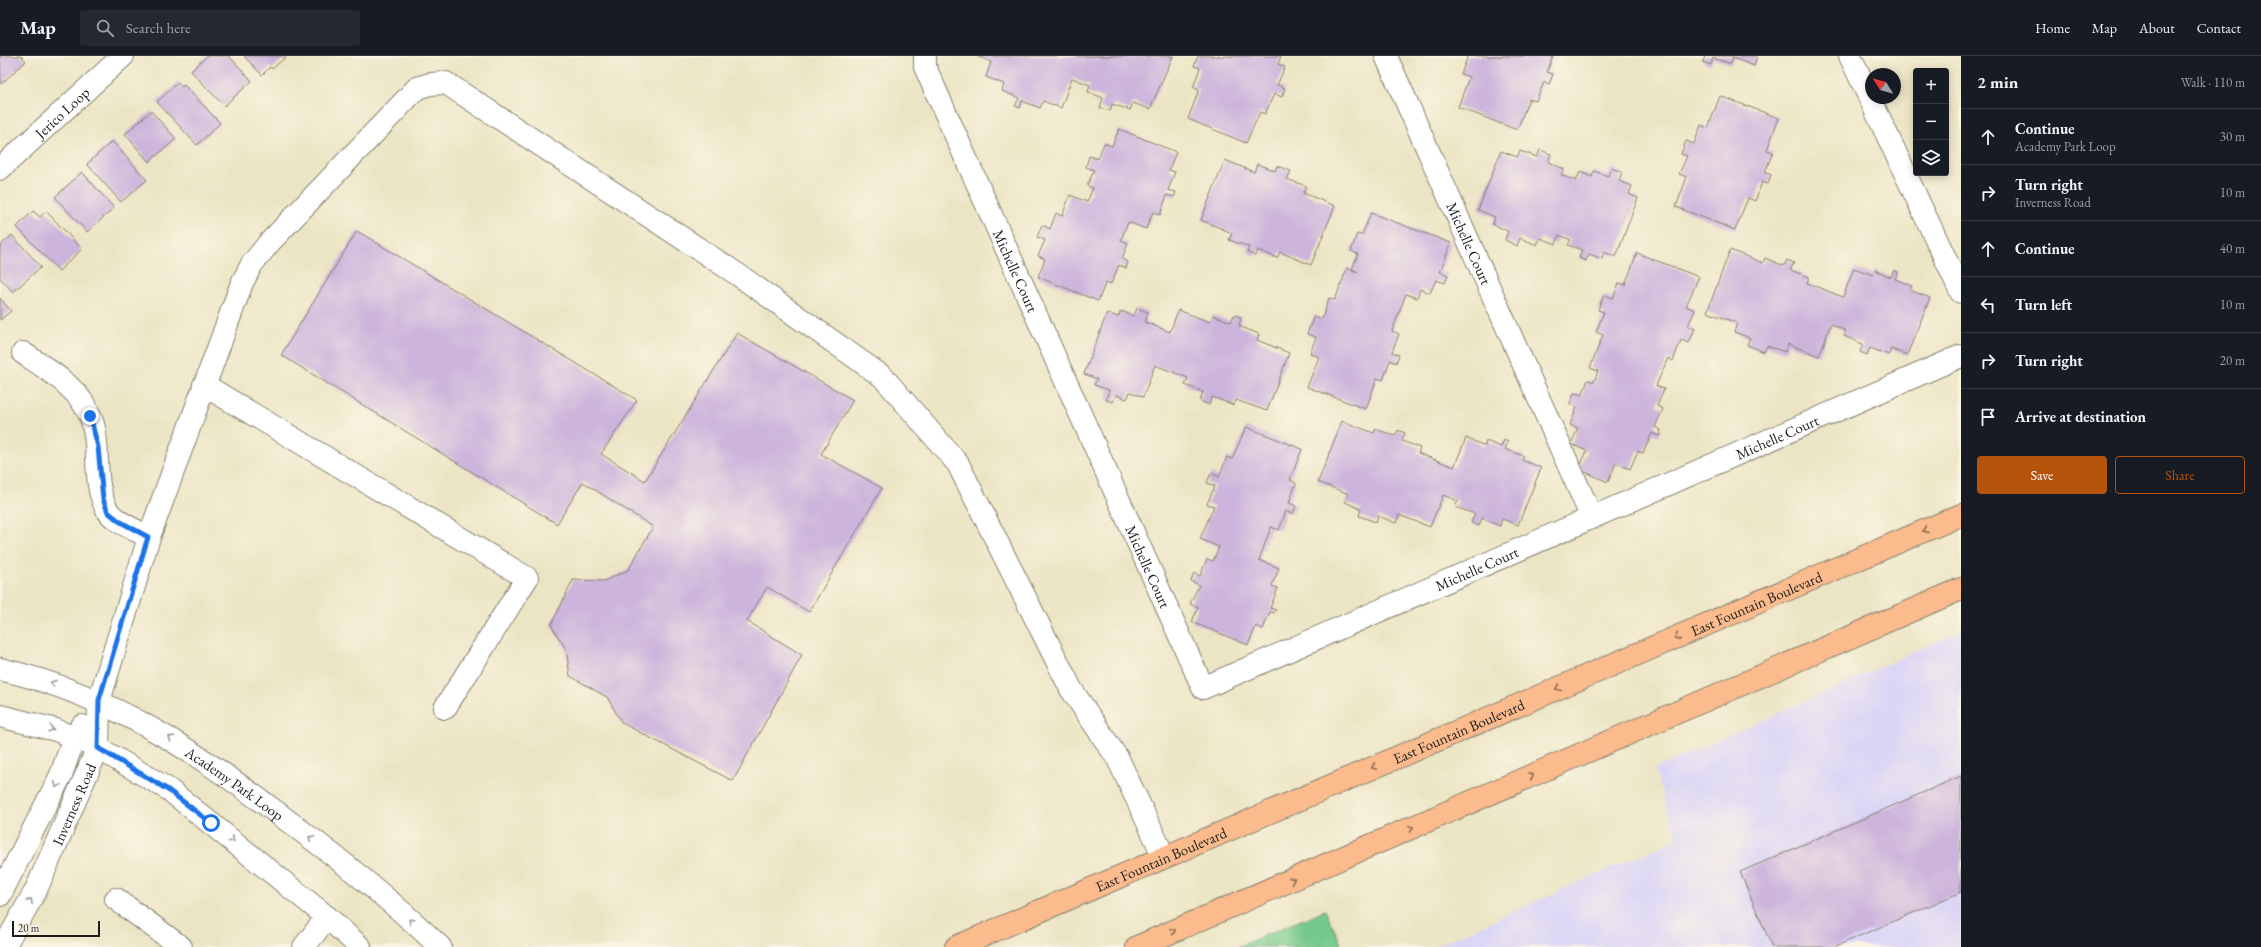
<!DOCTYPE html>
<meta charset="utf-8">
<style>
:root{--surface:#171b24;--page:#242831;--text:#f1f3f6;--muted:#9ea1a6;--line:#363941;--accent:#b45309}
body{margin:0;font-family:"EB Garamond",serif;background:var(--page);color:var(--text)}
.controls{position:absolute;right:12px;top:12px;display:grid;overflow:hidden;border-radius:4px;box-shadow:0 2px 10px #0003}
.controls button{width:36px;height:36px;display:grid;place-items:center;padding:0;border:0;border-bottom:1px solid var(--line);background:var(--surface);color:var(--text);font:20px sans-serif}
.compass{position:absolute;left:1865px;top:12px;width:36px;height:36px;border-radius:50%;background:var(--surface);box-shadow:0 2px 10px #0003;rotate:307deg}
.scale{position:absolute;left:12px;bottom:10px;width:88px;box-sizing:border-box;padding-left:4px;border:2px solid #1c1c1c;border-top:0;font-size:11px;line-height:14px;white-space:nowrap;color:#1c1c1c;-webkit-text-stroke:3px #fcf5e5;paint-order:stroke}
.stop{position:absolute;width:12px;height:12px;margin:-9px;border:3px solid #1a73e8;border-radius:50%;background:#fff}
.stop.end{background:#1a73e8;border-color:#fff;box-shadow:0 1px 4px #0008}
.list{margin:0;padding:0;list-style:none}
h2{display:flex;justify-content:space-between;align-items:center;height:52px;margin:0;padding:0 16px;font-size:17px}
h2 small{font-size:13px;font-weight:400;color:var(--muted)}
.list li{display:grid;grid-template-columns:26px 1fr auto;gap:12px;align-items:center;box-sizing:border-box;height:56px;padding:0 16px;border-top:1px solid var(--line)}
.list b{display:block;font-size:15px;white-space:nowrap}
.list p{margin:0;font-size:13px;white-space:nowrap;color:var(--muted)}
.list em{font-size:13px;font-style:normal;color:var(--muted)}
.actions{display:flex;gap:8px;padding:12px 16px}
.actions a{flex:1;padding:9px 0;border:1px solid var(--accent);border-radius:4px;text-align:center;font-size:14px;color:var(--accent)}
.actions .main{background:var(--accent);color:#fff}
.icon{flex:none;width:22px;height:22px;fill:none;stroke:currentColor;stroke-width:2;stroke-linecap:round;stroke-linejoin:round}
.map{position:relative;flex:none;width:1961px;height:891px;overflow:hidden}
header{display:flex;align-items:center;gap:24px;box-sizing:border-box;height:56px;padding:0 20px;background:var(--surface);border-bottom:1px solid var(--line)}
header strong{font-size:19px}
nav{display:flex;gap:22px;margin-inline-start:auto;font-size:14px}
.search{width:280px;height:36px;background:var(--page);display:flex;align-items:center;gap:10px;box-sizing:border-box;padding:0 14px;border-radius:4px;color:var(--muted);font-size:15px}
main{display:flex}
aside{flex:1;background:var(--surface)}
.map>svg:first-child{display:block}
.built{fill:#dcd6f6}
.green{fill:#76c98c;stroke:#497254}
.building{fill:#ccb4dc}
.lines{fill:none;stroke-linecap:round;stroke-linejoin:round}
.minor-casing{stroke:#848070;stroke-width:24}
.highway-casing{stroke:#848070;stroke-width:24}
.minor{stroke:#fff;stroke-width:22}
.highway{stroke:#fbbb8d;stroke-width:22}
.oneway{stroke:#8c6c54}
.oneway2{stroke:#999}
.route{stroke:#1a73e8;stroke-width:5}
.labels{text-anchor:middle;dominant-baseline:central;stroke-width:3;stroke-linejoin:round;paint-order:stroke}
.street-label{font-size:15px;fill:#1c1c1c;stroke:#fcf5e5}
</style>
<header>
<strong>Map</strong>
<div class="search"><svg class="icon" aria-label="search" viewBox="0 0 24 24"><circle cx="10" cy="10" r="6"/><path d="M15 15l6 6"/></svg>Search here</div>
<nav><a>Home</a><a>Map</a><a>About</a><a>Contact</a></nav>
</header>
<main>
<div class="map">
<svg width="1961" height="891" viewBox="0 0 1961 891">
<rect width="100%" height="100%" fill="#fcf5e5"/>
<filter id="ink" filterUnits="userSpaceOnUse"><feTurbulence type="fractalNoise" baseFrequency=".025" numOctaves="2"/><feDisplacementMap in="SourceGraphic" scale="8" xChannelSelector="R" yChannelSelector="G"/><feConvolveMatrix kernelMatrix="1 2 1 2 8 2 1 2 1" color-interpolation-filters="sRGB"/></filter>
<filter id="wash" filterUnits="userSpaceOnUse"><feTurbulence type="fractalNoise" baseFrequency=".012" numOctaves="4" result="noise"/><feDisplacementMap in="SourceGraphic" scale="16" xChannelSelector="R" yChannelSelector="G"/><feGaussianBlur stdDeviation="0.9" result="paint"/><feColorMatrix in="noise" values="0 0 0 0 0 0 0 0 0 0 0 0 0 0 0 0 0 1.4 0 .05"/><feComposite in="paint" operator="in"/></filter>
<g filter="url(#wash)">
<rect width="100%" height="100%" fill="#ece5c5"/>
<path class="built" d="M 1961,575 L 1961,891 L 1433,891 L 1677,783 L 1654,713 Z"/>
<path class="green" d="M 1325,854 L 1343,891 L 1237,891 Z"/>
<g id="blocks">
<path class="building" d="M 0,0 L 21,0 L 26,5 L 1,28 Z
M 207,0 L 229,0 L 252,25 L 224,50 L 191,15 Z
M 244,0 L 287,0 L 272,13 L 270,11 L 262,19 Z
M 977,0 L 1173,0 L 1150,53 L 1133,47 L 1130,54 L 1112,48 L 1110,55 L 1100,52 L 1103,42 L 1088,36 L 1090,29 L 1072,22 L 1061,52 L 1043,45 L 1040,52 L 1022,45 L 1020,52 L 1015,50 L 1019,42 L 1002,35 L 1004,28 L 986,21 L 991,6 Z
M 1198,0 L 1281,0 L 1278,8 L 1285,11 L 1277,29 L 1285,32 L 1282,41 L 1274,38 L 1265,58 L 1260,56 L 1246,87 L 1188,63 L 1199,34 L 1193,31 L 1200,12 L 1194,10 Z
M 1468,0 L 1553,0 L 1547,16 L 1553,18 L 1549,28 L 1544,26 L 1536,45 L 1529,43 L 1517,74 L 1458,51 L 1469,21 L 1461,18 Z
M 1705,0 L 1757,0 L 1754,10 L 1733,2 L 1731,8 L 1713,2 L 1711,9 L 1703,6 Z
M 178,26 L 182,31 L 184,29 L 220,67 L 197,89 L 157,46 Z
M 1720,40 L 1779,62 L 1767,94 L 1773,96 L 1765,116 L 1771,119 L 1768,128 L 1762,126 L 1755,145 L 1748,142 L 1735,174 L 1676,151 L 1687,121 L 1679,118 L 1687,100 L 1681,98 L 1686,85 L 1694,88 L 1701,69 L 1708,72 Z
M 151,55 L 176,83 L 149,106 L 125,78 Z
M 1119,73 L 1176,96 L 1169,114 L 1175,116 L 1168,134 L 1176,136 L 1174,141 L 1167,139 L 1160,159 L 1153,156 L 1146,173 L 1128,166 L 1121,184 L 1128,187 L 1122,203 L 1128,206 L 1126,212 L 1119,209 L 1111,228 L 1106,226 L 1098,245 L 1038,221 L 1045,203 L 1038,200 L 1045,184 L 1037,181 L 1042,169 L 1050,173 L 1056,157 L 1062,160 L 1070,139 L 1087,146 L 1093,132 L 1087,130 L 1094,114 L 1086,111 L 1089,100 L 1098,103 L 1104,87 L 1112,90 Z
M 112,85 L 147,124 L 121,146 L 87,108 Z
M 1540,94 L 1551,98 L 1548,106 L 1564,113 L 1561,119 L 1576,125 L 1580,116 L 1592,121 L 1594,115 L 1608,120 L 1611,112 L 1622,116 L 1619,125 L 1632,130 L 1629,138 L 1638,142 L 1616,201 L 1604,196 L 1602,203 L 1589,198 L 1586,205 L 1579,202 L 1582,194 L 1568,189 L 1571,184 L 1559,179 L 1556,188 L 1540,182 L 1537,189 L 1520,182 L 1517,190 L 1505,184 L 1508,175 L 1492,168 L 1495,161 L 1478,154 L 1501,95 L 1517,101 L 1520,95 L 1537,101 Z
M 1225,104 L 1254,116 L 1257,108 L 1275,115 L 1277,110 L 1291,115 L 1287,123 L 1306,130 L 1303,137 L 1335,150 L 1311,209 L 1280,196 L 1277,202 L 1258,194 L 1255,200 L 1247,196 L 1249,191 L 1229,184 L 1232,177 L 1201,164 Z
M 82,116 L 114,152 L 87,176 L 55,141 Z
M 33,155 L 40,161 L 46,155 L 82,193 L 59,215 L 17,171 Z
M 1371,157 L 1451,187 L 1440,216 L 1448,219 L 1445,227 L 1436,224 L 1430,237 L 1420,233 L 1417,242 L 1406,238 L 1392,275 L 1399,278 L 1392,296 L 1399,299 L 1396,307 L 1390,304 L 1383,324 L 1377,322 L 1366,353 L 1307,331 L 1319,301 L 1310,297 L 1316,281 L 1307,278 L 1314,260 L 1322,263 L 1329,242 L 1335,244 L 1347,212 L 1358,216 L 1352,213 L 1358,198 L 1351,195 L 1357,178 L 1362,179 Z
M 357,175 L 637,344 L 601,398 L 645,425 L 737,277 L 853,344 L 821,398 L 882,432 L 809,556 L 767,531 L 747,565 L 802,599 L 733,725 L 622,667 L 607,641 L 570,620 L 566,593 L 551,569 L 573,524 L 604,525 L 628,514 L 653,471 L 583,426 L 557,468 L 281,299 Z
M 12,179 L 41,211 L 13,236 L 0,222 L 0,190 Z
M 1730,194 L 1763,207 L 1765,202 L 1784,210 L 1787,204 L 1794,207 L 1790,214 L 1809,221 L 1807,227 L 1843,241 L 1854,212 L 1873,219 L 1875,214 L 1891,221 L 1894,214 L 1898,216 L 1895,223 L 1912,230 L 1910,234 L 1930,242 L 1907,299 L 1891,293 L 1889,299 L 1870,292 L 1867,299 L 1860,296 L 1863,288 L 1844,280 L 1846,275 L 1831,268 L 1819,300 L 1788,288 L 1785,296 L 1767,290 L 1764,296 L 1747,289 L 1750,282 L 1734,276 L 1737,267 L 1707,256 Z
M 1637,197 L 1699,221 L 1686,250 L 1695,254 L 1688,270 L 1695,273 L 1689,287 L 1681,284 L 1673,305 L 1668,302 L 1656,330 L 1664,333 L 1657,350 L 1663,353 L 1655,371 L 1661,374 L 1659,380 L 1652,377 L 1643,397 L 1638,395 L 1630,413 L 1616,407 L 1608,426 L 1579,413 L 1587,395 L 1571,388 L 1578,372 L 1570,369 L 1577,351 L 1570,348 L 1574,337 L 1582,339 L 1588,324 L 1594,326 L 1598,315 L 1590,312 L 1603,279 L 1596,276 L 1604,256 L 1598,254 L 1604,239 L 1613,242 L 1619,227 L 1625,229 Z
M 0,242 L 11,255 L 0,264 Z
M 1137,252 L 1148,256 L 1145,266 L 1170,276 L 1178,254 L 1210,266 L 1213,259 L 1231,266 L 1234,259 L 1241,261 L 1239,270 L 1259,278 L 1257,284 L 1289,297 L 1267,355 L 1236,344 L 1234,349 L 1212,341 L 1209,349 L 1200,345 L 1203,336 L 1185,329 L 1188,322 L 1155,309 L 1143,341 L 1130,336 L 1127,343 L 1116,339 L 1113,346 L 1106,344 L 1109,334 L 1094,329 L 1097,323 L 1084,318 L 1107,257 L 1118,261 L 1121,255 L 1134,260 Z
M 1342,365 L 1374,377 L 1376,373 L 1395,380 L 1398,374 L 1405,377 L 1402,385 L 1420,392 L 1418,397 L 1454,411 L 1466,382 L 1485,390 L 1486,385 L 1501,391 L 1504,384 L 1508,386 L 1505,393 L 1524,400 L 1522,404 L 1541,412 L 1518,469 L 1502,463 L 1500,470 L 1482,462 L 1479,470 L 1471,467 L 1475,458 L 1455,451 L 1458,445 L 1443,439 L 1430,471 L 1399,459 L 1396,467 L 1378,460 L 1376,466 L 1359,460 L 1361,453 L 1345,446 L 1349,438 L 1318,426 Z
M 1246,371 L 1302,393 L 1290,424 L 1296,427 L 1289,447 L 1296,450 L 1293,458 L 1286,455 L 1279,474 L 1271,471 L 1259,504 L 1279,512 L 1272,530 L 1278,532 L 1270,552 L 1276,554 L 1274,557 L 1270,556 L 1263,573 L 1256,570 L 1248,589 L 1192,566 L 1198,551 L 1190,548 L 1199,529 L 1191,525 L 1194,517 L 1200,520 L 1207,503 L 1213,505 L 1219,491 L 1200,483 L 1214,450 L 1207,448 L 1215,430 L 1207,427 L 1211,417 L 1219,421 L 1227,401 L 1232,403 Z
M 1961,720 L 1961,836 L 1834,891 L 1772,891 L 1740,816 Z"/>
</g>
</g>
<g filter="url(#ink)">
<use href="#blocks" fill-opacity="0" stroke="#848070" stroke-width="1"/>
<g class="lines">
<defs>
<g id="minor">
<path id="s1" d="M 925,0 L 925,11 L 1203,632 L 1961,300"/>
<path id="s2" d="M 1386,0 L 1592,462"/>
<path d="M 1850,0 L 1961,236"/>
<path id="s3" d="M 0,113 L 123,0"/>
<path d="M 23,297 C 48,314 80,332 91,362 C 102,391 91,428 108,455 C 116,467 136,474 149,481"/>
<path d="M 204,329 L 527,522 L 445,652"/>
<path id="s4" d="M 0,613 C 117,640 202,700 296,771 C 346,808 395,848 440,891"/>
<path d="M 0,660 L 56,674 L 98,692 L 168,733 L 327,861 L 360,891"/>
<path d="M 0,839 L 61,719 L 74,682 L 82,670"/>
<path d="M 116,843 L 181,891"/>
<path id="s5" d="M 4,891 L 36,834 L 98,692 L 99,645 L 149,481 L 242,227 L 252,208 L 269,187 L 417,32 L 430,28 L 446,27 L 737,218 L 883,321 L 958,408 L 1071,633 L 1118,703 L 1164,801"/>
<path d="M 304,891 L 327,861"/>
</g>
<g id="highway">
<path id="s6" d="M 956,891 L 1961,459"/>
<path d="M 1137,891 L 1961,533"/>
</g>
</defs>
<use href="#minor" class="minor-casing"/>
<use href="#highway" class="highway-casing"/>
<use href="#minor" class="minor"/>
<use href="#highway" class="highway"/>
</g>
<defs><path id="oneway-chevron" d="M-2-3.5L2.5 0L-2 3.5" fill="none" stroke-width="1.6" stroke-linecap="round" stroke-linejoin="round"/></defs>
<g class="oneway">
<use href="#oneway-chevron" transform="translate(1925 474) rotate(157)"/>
<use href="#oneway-chevron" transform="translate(1677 581) rotate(157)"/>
<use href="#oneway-chevron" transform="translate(1558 632) rotate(157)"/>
<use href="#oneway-chevron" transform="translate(1374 711) rotate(157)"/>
<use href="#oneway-chevron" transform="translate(1531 720) rotate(-23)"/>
<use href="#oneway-chevron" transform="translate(1411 772) rotate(-23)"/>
<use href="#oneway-chevron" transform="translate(1292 824) rotate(-23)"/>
<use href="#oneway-chevron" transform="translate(1173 875) rotate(-23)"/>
</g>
<g class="oneway2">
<use href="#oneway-chevron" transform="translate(53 627) rotate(-160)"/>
<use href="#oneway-chevron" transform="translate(51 673) rotate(17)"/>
<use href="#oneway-chevron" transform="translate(171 682) rotate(-146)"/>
<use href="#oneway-chevron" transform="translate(57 729) rotate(117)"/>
<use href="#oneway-chevron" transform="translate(311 782) rotate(-143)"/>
<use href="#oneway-chevron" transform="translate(232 784) rotate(39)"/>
<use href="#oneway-chevron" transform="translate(30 845) rotate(-60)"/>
<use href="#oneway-chevron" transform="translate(411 865) rotate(-138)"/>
</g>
</g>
<g class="lines" filter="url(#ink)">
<path class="route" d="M 90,360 L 98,391 L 103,443 L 108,456 L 119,465 L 148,481 L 99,644 L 98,692 L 168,734 L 211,767"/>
</g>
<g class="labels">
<g class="street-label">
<text stroke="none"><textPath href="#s3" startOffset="84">Jerico Loop</textPath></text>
<text stroke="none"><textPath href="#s2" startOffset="205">Michelle Court</textPath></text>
<text stroke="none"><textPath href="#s1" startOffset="234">Michelle Court</textPath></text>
<text stroke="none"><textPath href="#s1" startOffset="1318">Michelle Court</textPath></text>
<text stroke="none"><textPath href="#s1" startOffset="558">Michelle Court</textPath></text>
<text stroke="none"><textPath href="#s1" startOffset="990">Michelle Court</textPath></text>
<text stroke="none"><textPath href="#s6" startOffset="871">East Fountain Boulevard</textPath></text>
<text stroke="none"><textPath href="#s6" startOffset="547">East Fountain Boulevard</textPath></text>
<text stroke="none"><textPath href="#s4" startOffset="263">Academy Park Loop</textPath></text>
<text stroke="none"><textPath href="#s5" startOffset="159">Inverness Road</textPath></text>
<text stroke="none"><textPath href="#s6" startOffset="223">East Fountain Boulevard</textPath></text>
</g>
</g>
</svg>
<div class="controls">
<button>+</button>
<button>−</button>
<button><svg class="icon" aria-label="layers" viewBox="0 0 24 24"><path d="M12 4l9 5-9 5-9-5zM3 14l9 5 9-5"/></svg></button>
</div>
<svg class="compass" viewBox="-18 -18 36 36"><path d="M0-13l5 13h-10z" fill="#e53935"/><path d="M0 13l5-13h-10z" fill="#9ea1a6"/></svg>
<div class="scale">20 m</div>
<div class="stop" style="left:211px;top:767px"></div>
<div class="stop end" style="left:90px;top:360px"></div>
</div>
<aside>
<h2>2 min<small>Walk · 110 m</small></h2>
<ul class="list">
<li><svg class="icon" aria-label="ahead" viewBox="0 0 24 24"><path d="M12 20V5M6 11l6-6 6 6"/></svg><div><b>Continue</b><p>Academy Park Loop</p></div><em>30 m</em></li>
<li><svg class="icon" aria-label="right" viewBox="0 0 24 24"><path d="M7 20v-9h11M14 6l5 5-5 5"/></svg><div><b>Turn right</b><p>Inverness Road</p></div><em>10 m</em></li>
<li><svg class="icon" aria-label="ahead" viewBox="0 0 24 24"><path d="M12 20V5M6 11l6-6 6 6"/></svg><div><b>Continue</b></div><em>40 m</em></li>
<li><svg class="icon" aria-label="left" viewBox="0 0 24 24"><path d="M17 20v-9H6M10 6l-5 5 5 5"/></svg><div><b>Turn left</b></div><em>10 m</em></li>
<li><svg class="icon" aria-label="right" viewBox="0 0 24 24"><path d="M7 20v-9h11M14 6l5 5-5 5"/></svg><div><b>Turn right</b></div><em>20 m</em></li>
<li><svg class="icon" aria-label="arrive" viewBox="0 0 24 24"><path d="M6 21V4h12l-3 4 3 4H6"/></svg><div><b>Arrive at destination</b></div></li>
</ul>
<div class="actions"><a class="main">Save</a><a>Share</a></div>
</aside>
</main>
